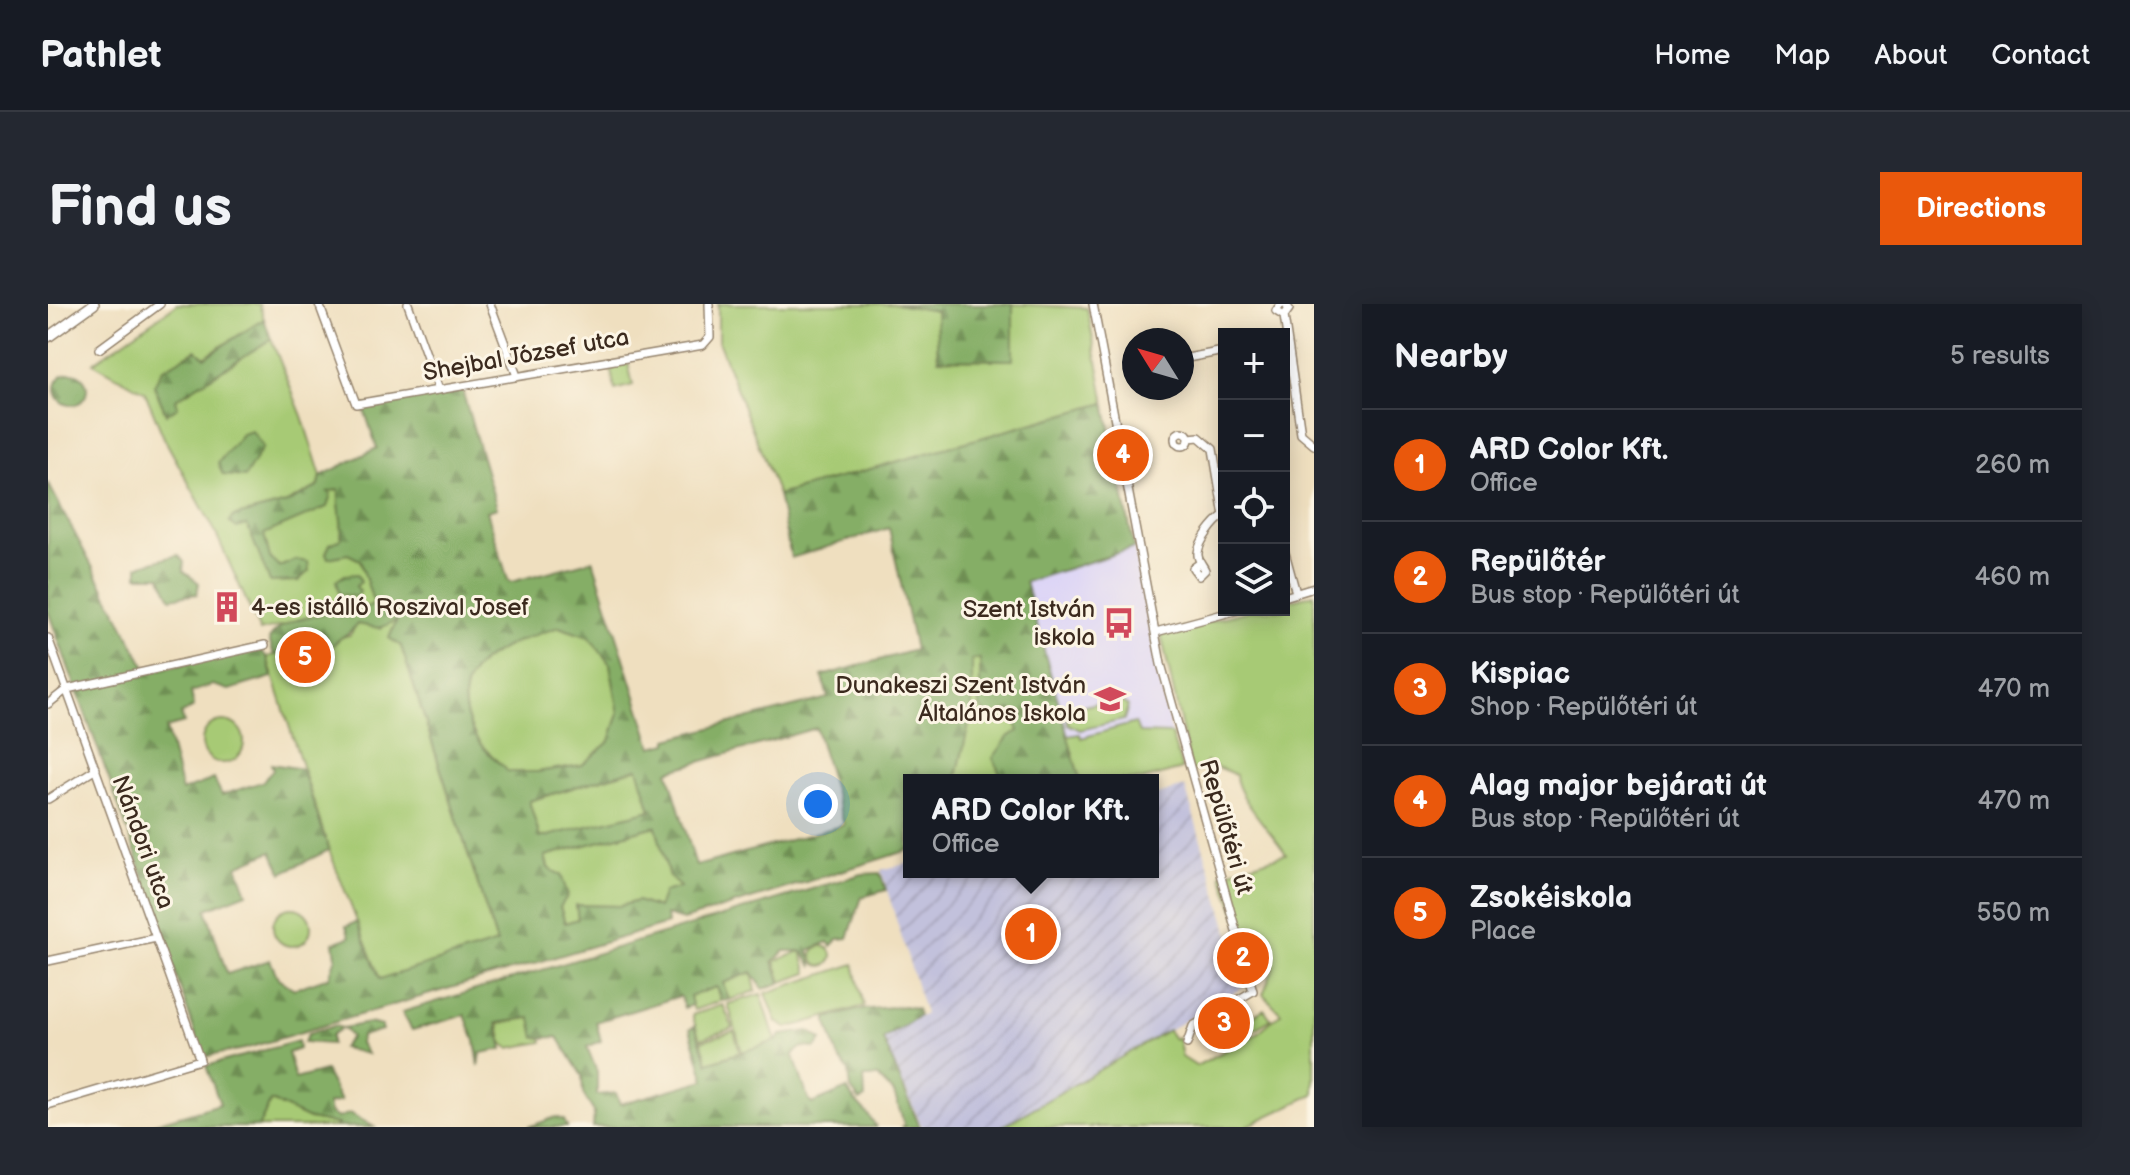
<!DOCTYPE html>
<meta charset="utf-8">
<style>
:root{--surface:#171b24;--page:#242831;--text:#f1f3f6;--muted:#9ea1a6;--line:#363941;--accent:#ea580c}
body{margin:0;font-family:"Balsamiq Sans",sans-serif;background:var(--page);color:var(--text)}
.controls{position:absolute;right:24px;top:24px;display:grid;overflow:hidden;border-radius:0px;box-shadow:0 4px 20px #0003}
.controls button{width:72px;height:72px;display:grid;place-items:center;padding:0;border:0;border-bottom:2px solid var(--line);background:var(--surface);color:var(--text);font:40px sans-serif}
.compass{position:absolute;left:1074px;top:24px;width:72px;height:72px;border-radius:50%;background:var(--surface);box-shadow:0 4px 20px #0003;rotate:307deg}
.you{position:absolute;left:770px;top:500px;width:28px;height:28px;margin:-20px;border:6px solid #fff;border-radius:50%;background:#1a73e8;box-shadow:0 0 0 12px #1a73e833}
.badge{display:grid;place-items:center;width:52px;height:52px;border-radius:50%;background:var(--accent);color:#fff;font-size:26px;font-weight:700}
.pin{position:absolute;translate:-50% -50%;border:4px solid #fff;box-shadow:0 2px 8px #0006}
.popup{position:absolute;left:855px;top:470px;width:256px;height:104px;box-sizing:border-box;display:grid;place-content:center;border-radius:0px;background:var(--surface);filter:drop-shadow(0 2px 6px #0005);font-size:26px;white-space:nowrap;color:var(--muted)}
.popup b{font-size:30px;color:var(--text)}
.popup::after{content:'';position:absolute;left:50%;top:100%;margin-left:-16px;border:16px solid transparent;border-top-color:var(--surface)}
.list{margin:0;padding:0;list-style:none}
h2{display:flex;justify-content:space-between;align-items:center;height:104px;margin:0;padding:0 32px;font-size:34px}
h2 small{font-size:26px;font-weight:400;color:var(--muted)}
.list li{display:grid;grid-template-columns:52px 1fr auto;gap:24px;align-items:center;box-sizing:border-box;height:112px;padding:0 32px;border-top:2px solid var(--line)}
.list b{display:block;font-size:30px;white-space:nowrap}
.list p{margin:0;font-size:26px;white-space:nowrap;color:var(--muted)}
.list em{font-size:26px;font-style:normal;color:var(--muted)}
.icon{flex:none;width:44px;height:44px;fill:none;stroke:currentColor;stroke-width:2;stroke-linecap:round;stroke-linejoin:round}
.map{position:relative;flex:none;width:1266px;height:823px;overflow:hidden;border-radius:0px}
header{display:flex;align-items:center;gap:48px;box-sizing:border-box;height:112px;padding:0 40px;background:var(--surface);border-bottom:2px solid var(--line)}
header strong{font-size:38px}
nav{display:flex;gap:44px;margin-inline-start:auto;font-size:28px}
.intro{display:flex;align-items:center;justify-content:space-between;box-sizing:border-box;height:192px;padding:0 48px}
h1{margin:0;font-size:56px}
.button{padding:20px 36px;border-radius:0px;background:var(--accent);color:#fff;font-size:28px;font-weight:700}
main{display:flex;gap:48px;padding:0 48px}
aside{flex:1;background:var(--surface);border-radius:0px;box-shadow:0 4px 20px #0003}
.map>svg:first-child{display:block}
.built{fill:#ddd5f6}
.industrial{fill:url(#industrial-furrows)}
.green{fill:#a7ca74;stroke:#717a49;stroke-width:2}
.forest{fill:url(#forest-firs);stroke:#606c42;stroke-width:2;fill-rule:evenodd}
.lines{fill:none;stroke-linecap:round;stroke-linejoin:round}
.minor-casing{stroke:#95846e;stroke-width:10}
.major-casing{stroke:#95846e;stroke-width:12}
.minor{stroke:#fff;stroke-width:7}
.major{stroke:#fff;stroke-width:9}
.labels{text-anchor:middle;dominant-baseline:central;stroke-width:6;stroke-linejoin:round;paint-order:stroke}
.street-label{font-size:24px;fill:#3b2a1e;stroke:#fcf5e5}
.poi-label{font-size:24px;fill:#3b2a1e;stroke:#fcf5e5;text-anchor:end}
</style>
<header>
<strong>Pathlet</strong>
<nav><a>Home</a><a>Map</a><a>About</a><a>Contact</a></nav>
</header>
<div class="intro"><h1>Find us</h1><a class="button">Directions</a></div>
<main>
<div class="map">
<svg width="1266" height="823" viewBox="0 0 1266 823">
<defs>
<pattern id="industrial-furrows" width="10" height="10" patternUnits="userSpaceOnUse" patternTransform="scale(2)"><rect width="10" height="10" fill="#c2c1dc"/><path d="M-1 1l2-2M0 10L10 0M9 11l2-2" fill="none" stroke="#a8a6bc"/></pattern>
<pattern id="forest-firs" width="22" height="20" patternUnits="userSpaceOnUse" patternTransform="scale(2)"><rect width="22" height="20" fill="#85ae66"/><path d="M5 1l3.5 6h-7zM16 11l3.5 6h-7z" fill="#6e8e53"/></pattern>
</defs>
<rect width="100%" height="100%" fill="#fcf5e5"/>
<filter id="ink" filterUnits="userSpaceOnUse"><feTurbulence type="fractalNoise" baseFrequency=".0125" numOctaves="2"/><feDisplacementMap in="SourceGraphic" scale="16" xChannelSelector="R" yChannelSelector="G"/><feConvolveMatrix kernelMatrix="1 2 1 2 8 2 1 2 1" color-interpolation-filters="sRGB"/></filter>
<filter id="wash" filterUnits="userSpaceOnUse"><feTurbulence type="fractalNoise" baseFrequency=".006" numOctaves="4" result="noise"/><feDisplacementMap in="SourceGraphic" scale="32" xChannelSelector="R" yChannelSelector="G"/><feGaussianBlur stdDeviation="1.8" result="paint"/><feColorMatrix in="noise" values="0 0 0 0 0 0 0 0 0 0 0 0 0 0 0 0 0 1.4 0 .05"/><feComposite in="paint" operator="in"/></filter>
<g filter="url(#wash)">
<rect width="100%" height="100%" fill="#efdfbf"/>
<path class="built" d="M 1086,244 L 1123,429 L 1134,465 L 1094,476 L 1032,476 L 976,277 Z"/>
<path class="industrial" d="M 1137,483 L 1197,682 L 953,823 L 874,823 L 835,734 L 877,710 L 833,566 L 861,559 L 861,568 L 1105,568 L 1105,492 Z"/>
<path class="green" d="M 129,0 L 211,0 L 216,15 L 156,53 L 148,46 L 115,66 L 106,82 L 118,109 L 128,95 L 223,35 L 254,112 L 273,172 L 271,182 L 239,199 L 185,213 L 199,221 L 221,268 L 250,277 L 248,256 L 232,263 L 222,254 L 215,236 L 216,230 L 283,185 L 292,185 C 289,203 296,218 293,235 L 282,240 L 278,249 L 300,250 L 312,256 L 327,301 L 312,305 L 303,299 C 283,313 234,321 212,327 L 166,225 L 116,134 L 97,88 L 45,59 Z
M 670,0 L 848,0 L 888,7 L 890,55 L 964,56 L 965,0 L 1039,4 L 1057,99 L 730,191 L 670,37 Z
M 580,59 L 585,81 L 567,86 L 562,62 Z
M 1266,290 L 1266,790 L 1197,823 L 953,823 L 1120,726 L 1126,735 L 1130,733 L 1134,753 L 1148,762 L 1207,731 L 1233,709 L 1215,690 L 1226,662 L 1217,655 L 1206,658 L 1173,570 L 1238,550 C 1225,529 1188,493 1188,471 L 1158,458 L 1151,467 L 1143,466 L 1113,330 L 1204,306 L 1236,306 L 1236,298 Z
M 350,315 L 341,334 L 353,342 L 449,640 L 332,676 L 281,546 L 219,353 L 302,331 L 309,320 L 332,324 Z
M 511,323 L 541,333 L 562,360 L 571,409 L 562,437 L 534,461 L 489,468 L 460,468 C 450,457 434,445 427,432 C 389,361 459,340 511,323 Z
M 932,354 L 963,405 L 972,428 L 945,454 L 955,476 L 908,476 L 924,407 L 923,356 Z
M 1069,395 L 1080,402 L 1076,416 L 1032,426 L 1020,420 L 1019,411 L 1027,404 Z
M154 438a21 21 0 1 1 42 0a21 21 0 1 1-42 0Z
M 1087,419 L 1091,429 L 1123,430 L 1134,465 L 1094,476 L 1032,476 L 1019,432 L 1032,430 L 1033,434 Z
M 591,464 L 603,507 L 492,534 L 481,497 Z
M 608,522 L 621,573 L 633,583 L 610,604 L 589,597 L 572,602 L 528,601 L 530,615 L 517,619 L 497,552 Z
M225 623a19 19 0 1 1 38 0a19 19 0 1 1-38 0Z
M764 652a10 10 0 1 1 20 0a10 10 0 1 1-20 0Z
M 753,647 L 760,669 L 734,678 L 727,657 Z
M 806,660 L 816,702 L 739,724 L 729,718 L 718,689 Z
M 704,668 L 708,687 L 681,696 L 675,679 Z
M 668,683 L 673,697 L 646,706 L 641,692 Z
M 713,690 L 728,737 L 694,748 L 680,700 Z
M 675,701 L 685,724 L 652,735 L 644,711 Z
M 1216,705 L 1223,715 L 1199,730 L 1192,720 Z
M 488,712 L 495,738 L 461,744 L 455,740 L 451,720 Z
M 686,727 L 692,748 L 660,759 L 653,737 Z
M 223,797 L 261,815 L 290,820 L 288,823 L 210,823 Z"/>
<path class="forest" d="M 849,0 L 965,0 L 965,56 L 890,55 L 888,7 Z
M 216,15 L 223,35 L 128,95 L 130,103 L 118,110 L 106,81 L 114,66 L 148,46 L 157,53 Z
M7 85a16 16 0 1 1 32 0a16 16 0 1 1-32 0Z
M 414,86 L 449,204 L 439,207 L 460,276 L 463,278 L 545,256 L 604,443 L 620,439 L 620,435 L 780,394 L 774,372 L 867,346 L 841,224 L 743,254 L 730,191 L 1057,99 L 1086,244 L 977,278 L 1032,476 L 955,476 L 945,454 L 961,432 L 971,427 L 963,405 L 942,414 L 932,403 L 932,355 L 924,356 L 924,407 L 908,476 L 861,476 L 861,546 L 635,616 L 618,611 L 619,620 L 196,745 L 155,753 L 86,544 L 0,307 L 0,179 L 100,368 L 209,344 L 219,353 L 224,373 L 181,386 L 165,381 L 143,388 L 146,403 L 133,410 L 136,419 L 118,424 L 134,487 L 166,475 L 174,491 L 214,478 L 225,466 L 223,460 L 254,465 L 281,546 L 234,569 L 224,547 L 189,562 L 199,589 L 158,605 L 179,670 L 222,656 L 230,674 L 246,685 L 281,673 L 288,653 L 286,639 L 302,633 L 298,622 L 309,618 L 332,675 L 449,639 L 353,342 L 341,334 L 349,316 L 332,324 L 309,320 C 301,332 290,332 283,344 L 275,338 L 226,351 L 221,335 C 238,308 279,316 303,299 L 312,305 L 326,301 L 312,256 L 300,250 L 280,254 L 278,249 L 282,240 L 293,235 C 296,218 289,203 291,185 L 280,188 L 283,190 L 279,203 L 216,230 L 222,254 L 231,263 L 248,256 L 260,258 L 261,267 L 250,277 L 222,278 L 199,221 L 189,224 L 181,218 L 185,213 L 239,199 L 271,182 L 273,172 L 329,144 L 315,102 ZM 511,323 L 541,333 L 562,360 L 571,409 L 562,437 L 534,461 L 489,468 L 460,468 C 450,457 434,445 427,432 C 389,361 459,340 511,323 ZM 768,424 L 796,521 L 648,562 L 620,467 ZM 590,464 L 603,506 L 492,534 L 481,497 ZM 608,522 L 621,573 L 632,583 L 616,588 L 610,604 L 589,597 L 572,602 L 528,601 L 530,615 L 517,619 L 512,603 L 520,591 L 513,571 L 500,564 L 497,552 Z
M 204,127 L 215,143 L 197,173 L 175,171 L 170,159 L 194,130 Z
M 130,251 L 136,258 L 135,267 L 151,279 L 149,290 L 123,294 L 112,272 L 90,272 L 90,262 Z
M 309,270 L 313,278 L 308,282 L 312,288 L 308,293 L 291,290 L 288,277 L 297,271 Z
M 832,569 L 838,586 L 814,593 L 800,634 L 790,635 L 783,642 L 780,638 L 761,646 L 765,663 L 753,647 L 737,647 L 725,657 L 733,679 L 715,685 L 704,668 L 675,679 L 681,696 L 673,697 L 668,683 L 642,692 L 644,701 L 636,704 L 632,692 L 548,718 L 553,737 L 539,743 L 549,768 L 549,791 L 568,789 L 572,800 L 657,776 L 642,725 L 647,722 L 660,759 L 728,737 L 733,731 L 761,727 L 774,736 L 768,744 L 754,743 L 745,750 L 761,797 L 764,800 L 799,785 C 806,800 821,807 828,823 L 545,823 L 546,808 L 535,790 L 534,772 L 510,733 L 487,734 L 483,714 L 449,719 L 455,745 L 433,749 L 431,762 L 427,737 L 417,711 L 364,726 L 354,708 L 814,570 Z
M 857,702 L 869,705 L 871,712 L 835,735 L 872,823 L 854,823 L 856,819 L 846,789 L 830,773 L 816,773 L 817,794 L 812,797 L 803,785 L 801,768 L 790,752 L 779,719 L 779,714 L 809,706 Z
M 321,719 L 334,722 L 334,726 L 313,732 L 312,739 L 319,750 L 294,744 L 303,733 L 295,724 Z
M 286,722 L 294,724 L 283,731 L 283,740 L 256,738 L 260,730 Z
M 250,737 L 251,745 L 240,749 L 247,775 L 277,767 L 293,797 L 280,800 L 282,809 L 290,814 L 302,809 L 326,823 L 288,823 L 290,820 L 261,815 L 223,797 L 210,823 L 94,823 L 172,800 L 158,762 Z
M 508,813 L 516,816 L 519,823 L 480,823 Z"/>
</g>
<g filter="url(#ink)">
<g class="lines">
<defs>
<path id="minor" d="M 271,0 L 308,100 L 655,41 L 662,33 L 661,0
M 360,0 L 391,86
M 442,0 L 469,72
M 1045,0 L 1113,360 L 1205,687 L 1145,722 L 1139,740
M 1233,0 L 1228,7 L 1236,12
M 1237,0 L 1241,5 L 1236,12 L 1253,130 L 1266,141
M 51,45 L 112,0
M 1134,55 L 1176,47
M1127 135a7 7 0 1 1 14 0a7 7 0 1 1-14 0Z
M 1141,134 L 1151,133 L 1165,145 L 1176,212
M 1236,245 L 1248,289
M 1152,259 L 1145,264 L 1151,272 L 1157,266 C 1155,261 1149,256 1150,249 C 1151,237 1166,218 1176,211
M 1236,293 L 1266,284
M 1108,328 L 1190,306
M 0,334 L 152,756 L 0,801
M 0,400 L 19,385 L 217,341
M 0,495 L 48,465
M 0,657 L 108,634"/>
<path id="major" d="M 0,33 L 46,0"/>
</defs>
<use href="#minor" class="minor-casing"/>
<use href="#major" class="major-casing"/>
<use href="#minor" class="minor"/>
<use href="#major" class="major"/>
</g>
</g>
<defs>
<symbol id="building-bare" viewBox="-9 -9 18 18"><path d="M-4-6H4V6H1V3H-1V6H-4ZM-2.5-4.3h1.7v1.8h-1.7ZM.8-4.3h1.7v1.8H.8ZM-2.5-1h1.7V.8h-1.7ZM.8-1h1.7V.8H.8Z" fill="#d1495b" stroke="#fcf5e5" stroke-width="2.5" paint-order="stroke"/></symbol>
<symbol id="bus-bare" viewBox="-9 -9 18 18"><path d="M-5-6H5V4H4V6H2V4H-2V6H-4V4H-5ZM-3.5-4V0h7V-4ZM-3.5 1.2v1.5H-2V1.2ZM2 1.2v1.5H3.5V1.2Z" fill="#d1495b" stroke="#fcf5e5" stroke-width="2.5" paint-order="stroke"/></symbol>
<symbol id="school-bare" viewBox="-9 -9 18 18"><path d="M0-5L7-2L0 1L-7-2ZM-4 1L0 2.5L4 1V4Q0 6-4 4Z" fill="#d1495b" stroke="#fcf5e5" stroke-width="2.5" paint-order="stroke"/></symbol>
</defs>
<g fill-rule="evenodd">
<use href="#building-bare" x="157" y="281" width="44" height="44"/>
<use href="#bus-bare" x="1049" y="297" width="44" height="44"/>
<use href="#school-bare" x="1040" y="373" width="44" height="44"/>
</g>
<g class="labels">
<g class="street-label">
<text transform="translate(478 51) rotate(-10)">Shejbal József utca</text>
<text transform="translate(1178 523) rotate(74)">Repülőtéri út</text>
<text transform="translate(95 538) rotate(70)">Nándori utca</text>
</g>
<g class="poi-label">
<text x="203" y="303" text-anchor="start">4-es istálló Roszival Josef</text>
<text x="1047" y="305">Szent István<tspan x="1047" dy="28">iskola</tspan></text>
<text x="1038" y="381">Dunakeszi Szent István<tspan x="1038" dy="28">Általános Iskola</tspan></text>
</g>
</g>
</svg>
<div class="controls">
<button>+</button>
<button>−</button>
<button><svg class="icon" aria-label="locate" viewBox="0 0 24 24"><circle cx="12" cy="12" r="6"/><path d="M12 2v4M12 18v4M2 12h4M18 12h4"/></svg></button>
<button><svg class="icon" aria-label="layers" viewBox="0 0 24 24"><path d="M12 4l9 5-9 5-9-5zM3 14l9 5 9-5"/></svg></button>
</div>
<svg class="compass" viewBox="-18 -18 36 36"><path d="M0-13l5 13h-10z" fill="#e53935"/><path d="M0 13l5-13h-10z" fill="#9ea1a6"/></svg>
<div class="you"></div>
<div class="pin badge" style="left:983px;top:630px">1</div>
<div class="popup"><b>ARD Color Kft.</b>Office</div>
<div class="pin badge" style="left:1195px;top:654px">2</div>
<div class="pin badge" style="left:1176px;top:719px">3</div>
<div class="pin badge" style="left:1075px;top:151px">4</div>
<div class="pin badge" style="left:257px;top:353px">5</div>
</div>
<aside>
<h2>Nearby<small>5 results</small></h2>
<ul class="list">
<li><span class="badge">1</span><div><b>ARD Color Kft.</b><p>Office</p></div><em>260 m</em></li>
<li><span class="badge">2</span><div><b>Repülőtér</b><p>Bus stop · Repülőtéri út</p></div><em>460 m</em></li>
<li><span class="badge">3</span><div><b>Kispiac</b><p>Shop · Repülőtéri út</p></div><em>470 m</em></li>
<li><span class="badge">4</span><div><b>Alag major bejárati út</b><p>Bus stop · Repülőtéri út</p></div><em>470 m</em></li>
<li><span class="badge">5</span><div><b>Zsokéiskola</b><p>Place</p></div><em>550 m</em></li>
</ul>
</aside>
</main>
